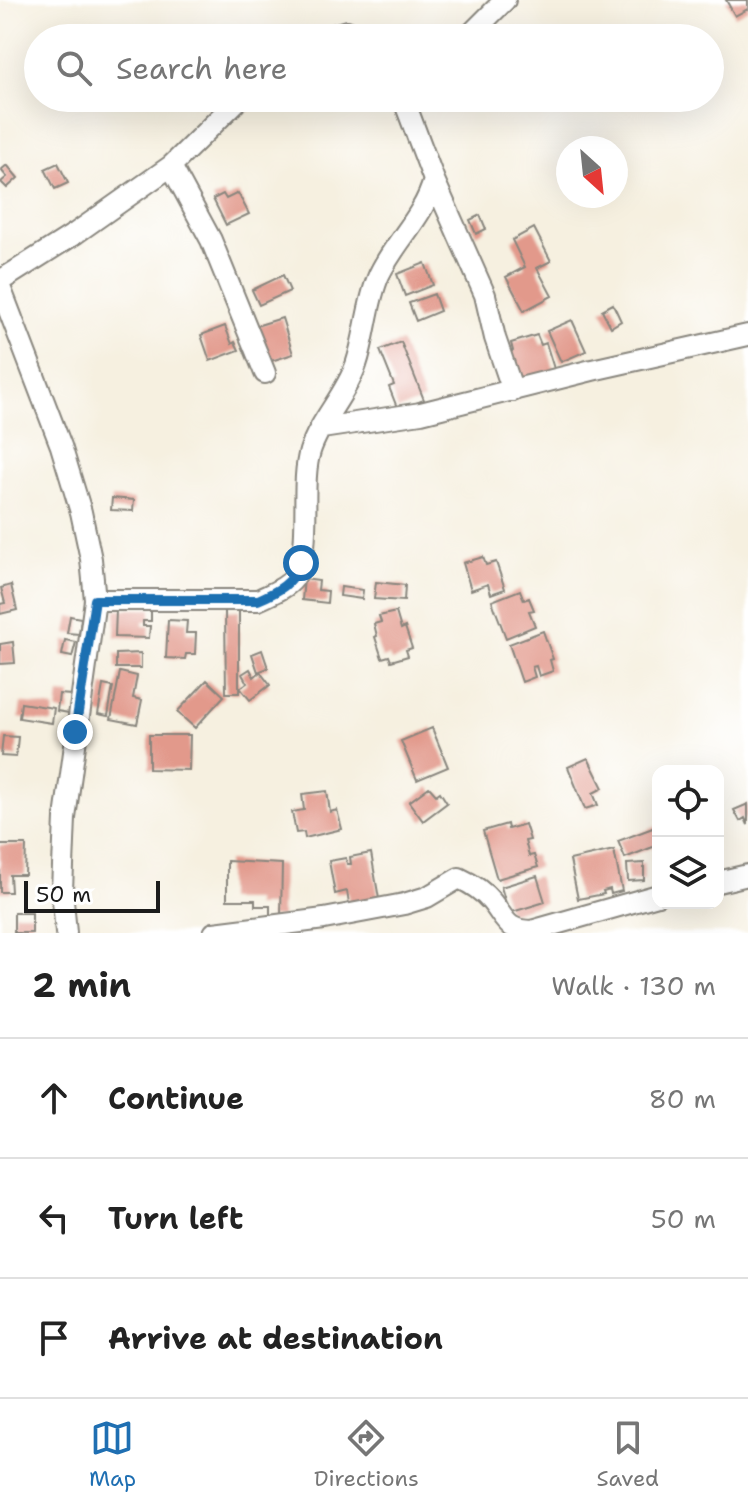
<!DOCTYPE html>
<meta charset="utf-8">
<style>
:root{--surface:#fff;--page:#f6f6f6;--text:#222;--muted:#767676;--line:#e0e0e0;--accent:#1f6fb2}
body{margin:0;font-family:"Shantell Sans",sans-serif;background:var(--page);color:var(--text)}
.controls{position:absolute;right:24px;bottom:24px;display:grid;overflow:hidden;border-radius:16px;box-shadow:0 8px 32px #0002}
.controls button{width:72px;height:72px;display:grid;place-items:center;padding:0;border:0;border-bottom:2px solid var(--line);background:var(--surface);color:var(--text);font:40px sans-serif}
.compass{position:absolute;left:556px;top:136px;width:72px;height:72px;border-radius:50%;background:var(--surface);box-shadow:0 8px 32px #0002;rotate:153deg}
.scale{position:absolute;left:24px;bottom:20px;width:136px;box-sizing:border-box;padding-left:8px;border:4px solid #1c1c1c;border-top:0;font-size:22px;line-height:28px;white-space:nowrap;color:#1c1c1c;-webkit-text-stroke:6px #fff;paint-order:stroke}
.stop{position:absolute;width:24px;height:24px;margin:-18px;border:6px solid #1f6fb2;border-radius:50%;background:#fff}
.stop.end{background:#1f6fb2;border-color:#fff;box-shadow:0 2px 8px #0008}
.list{margin:0;padding:0;list-style:none}
h2{display:flex;justify-content:space-between;align-items:center;height:104px;margin:0;padding:0 32px;font-size:34px}
h2 small{font-size:26px;font-weight:400;color:var(--muted)}
.list li{display:grid;grid-template-columns:52px 1fr auto;gap:24px;align-items:center;box-sizing:border-box;height:120px;padding:0 32px;border-top:2px solid var(--line)}
.list b{display:block;font-size:30px;white-space:nowrap}
.list em{font-size:26px;font-style:normal;color:var(--muted)}
.icon{flex:none;width:44px;height:44px;fill:none;stroke:currentColor;stroke-width:2;stroke-linecap:round;stroke-linejoin:round}
.map{position:relative;flex:none;width:748px;height:933px;overflow:hidden}
.search{position:absolute;background:var(--surface);box-shadow:0 8px 32px #0002;left:24px;right:24px;top:24px;height:88px;display:flex;align-items:center;gap:20px;box-sizing:border-box;padding:0 28px;border-radius:44px;color:var(--muted);font-size:30px}
.sheet{height:464px;background:var(--surface)}
nav{display:flex;justify-content:space-around;align-items:center;box-sizing:border-box;height:112px;border-top:2px solid var(--line);background:var(--surface);font-size:22px;color:var(--muted)}
nav a{display:grid;justify-items:center;gap:4px}
nav .on{color:var(--accent)}
.map>svg:first-child{display:block}
.building{fill:#e2998b}
.lines{fill:none;stroke-linecap:round;stroke-linejoin:round}
.street-casing{stroke:#89867e;stroke-width:24}
.street{stroke:#fff;stroke-width:20}
.route{stroke:#1f6fb2;stroke-width:10}
</style>
<div class="map">
<svg width="748" height="933" viewBox="0 0 748 933">
<rect width="100%" height="100%" fill="#fff"/>
<filter id="ink" filterUnits="userSpaceOnUse"><feTurbulence type="fractalNoise" baseFrequency=".0125" numOctaves="2"/><feDisplacementMap in="SourceGraphic" scale="16" xChannelSelector="R" yChannelSelector="G"/><feConvolveMatrix kernelMatrix="1 2 1 2 8 2 1 2 1" color-interpolation-filters="sRGB"/></filter>
<filter id="wash" filterUnits="userSpaceOnUse"><feTurbulence type="fractalNoise" baseFrequency=".006" numOctaves="4" result="noise"/><feDisplacementMap in="SourceGraphic" scale="32" xChannelSelector="R" yChannelSelector="G"/><feGaussianBlur stdDeviation="1.8" result="paint"/><feColorMatrix in="noise" values="0 0 0 0 0 0 0 0 0 0 0 0 0 0 0 0 0 1.4 0 .05"/><feComposite in="paint" operator="in"/></filter>
<g filter="url(#wash)">
<rect width="100%" height="100%" fill="#f6f0e0"/>
<g id="blocks">
<path class="building" d="M 726,0 L 748,0 L 748,9 L 735,16 Z
M 58,163 L 68,183 L 55,189 L 45,169 Z
M 7,165 L 18,178 L 7,188 L 1,182 L 7,177 L 1,170 Z
M 238,193 L 249,214 L 226,225 L 213,199 L 223,194 L 226,199 Z
M 480,215 L 486,229 L 476,234 L 470,220 Z
M 534,228 L 551,261 L 537,268 L 552,296 L 524,311 L 506,277 L 525,267 L 512,240 Z
M 425,263 L 433,285 L 405,296 L 397,274 Z
M 283,275 L 290,291 L 259,305 L 252,290 Z
M 434,294 L 440,311 L 416,321 L 409,303 Z
M 613,304 L 621,321 L 611,327 L 602,310 Z
M 282,318 L 293,354 L 268,362 L 256,326 Z
M 572,320 L 586,351 L 561,362 L 547,331 Z
M 225,326 L 232,344 L 235,342 L 239,350 L 210,361 L 201,335 Z
M 537,335 L 541,345 L 546,343 L 555,372 L 514,385 L 505,354 L 513,351 L 511,343 Z
M 401,342 L 424,400 L 398,410 L 389,387 L 394,385 L 380,350 Z
M 112,498 L 134,500 L 133,511 L 111,510 Z
M 483,557 L 486,565 L 496,562 L 505,589 L 491,594 L 488,584 L 471,590 L 463,563 Z
M 304,579 L 319,581 L 318,590 L 328,591 L 327,603 L 302,600 Z
M 376,582 L 405,585 L 404,601 L 374,599 Z
M 11,585 L 17,610 L 0,614 L 0,604 L 5,603 L 1,588 Z
M 341,587 L 363,590 L 362,599 L 340,596 Z
M 520,590 L 524,600 L 529,598 L 534,610 L 529,611 L 535,626 L 506,638 L 492,601 Z
M 116,609 L 151,609 L 151,621 L 143,621 L 143,626 L 150,626 L 149,638 L 115,637 Z
M 239,610 L 239,693 L 226,693 L 225,611 Z
M 396,612 L 401,629 L 405,627 L 412,648 L 406,650 L 408,656 L 391,661 L 389,656 L 382,658 L 375,637 L 377,636 L 374,624 L 381,622 L 379,616 Z
M 70,616 L 81,618 L 79,634 L 67,633 Z
M 168,620 L 187,621 L 186,633 L 196,633 L 195,654 L 186,654 L 185,659 L 166,658 Z
M 543,631 L 553,659 L 550,660 L 553,671 L 539,676 L 536,666 L 532,667 L 535,677 L 522,682 L 509,644 Z
M 65,640 L 76,642 L 72,657 L 62,655 Z
M 13,642 L 15,663 L 0,664 L 0,644 Z
M 262,650 L 268,668 L 258,672 L 252,654 Z
M 141,653 L 141,668 L 116,668 L 116,654 Z
M 250,669 L 254,677 L 260,672 L 270,685 L 250,700 L 240,688 L 247,683 L 242,674 Z
M 120,672 L 137,676 L 133,698 L 142,700 L 137,724 L 111,719 Z
M 207,680 L 224,696 L 195,728 L 177,712 Z
M 103,685 L 113,687 L 108,716 L 98,714 Z
M 59,694 L 71,695 L 69,713 L 57,711 Z
M 21,703 L 54,708 L 52,723 L 19,718 Z
M 432,728 L 448,767 L 417,780 L 401,741 Z
M 149,735 L 190,735 L 189,770 L 149,769 Z
M 3,736 L 18,737 L 16,757 L 1,756 Z
M 588,758 L 603,788 L 593,793 L 598,805 L 585,809 L 568,767 Z
M 429,787 L 436,795 L 440,792 L 447,803 L 423,821 L 409,802 Z
M 327,791 L 330,812 L 337,810 L 342,829 L 305,838 L 304,832 L 296,833 L 292,812 L 304,810 L 302,794 Z
M 748,804 L 748,825 L 745,818 L 740,821 L 734,810 Z
M 507,824 L 508,829 L 525,824 L 530,840 L 525,841 L 529,856 L 534,855 L 538,867 L 497,879 L 483,831 Z
M 658,826 L 658,845 L 625,858 L 618,841 Z
M 0,845 L 26,845 L 25,875 L 10,875 L 11,892 L 0,892 Z
M 614,850 L 622,891 L 611,894 L 610,889 L 603,891 L 604,894 L 578,899 L 570,860 Z
M 371,853 L 379,899 L 349,904 L 347,891 L 335,894 L 329,861 L 346,858 L 347,864 L 351,864 L 350,857 Z
M 227,861 L 282,864 L 281,917 L 270,917 L 270,906 L 255,906 L 255,900 L 227,900 Z
M 644,863 L 644,880 L 628,881 L 627,864 Z
M 537,876 L 545,902 L 509,913 L 501,887 Z
M 14,913 L 32,913 L 32,933 L 14,933 Z"/>
</g>
</g>
<g filter="url(#ink)">
<use href="#blocks" fill-opacity="0" stroke="#89867e" stroke-width="2"/>
<g class="lines">
<defs>
<path id="street" d="M 324,38 L 347,31 L 364,38
M 467,38 L 505,0
M 171,166 L 211,240 L 265,373
M 434,180 L 485,295 L 495,338 L 513,391
M 0,281 L 76,233 L 171,166 L 240,98
M 0,287 L 61,446 L 81,512 L 91,559 L 95,600 L 65,818 L 62,890 L 66,933
M 322,428 L 421,413 L 592,370 L 748,335
M 95,600 L 258,600 C 270,594 286,589 294,578 C 314,549 299,487 310,451 C 320,420 345,396 356,365 C 366,336 367,302 379,275 C 395,241 424,217 434,180 L 403,98
M 718,882 L 748,875
M 214,933 L 324,919 L 404,904 L 427,897 L 459,878 C 472,884 482,890 491,901 C 506,919 505,930 531,931 L 658,895"/>
</defs>
<use href="#street" class="street-casing"/>
<use href="#street" class="street"/>
</g>
</g>
<g class="lines" filter="url(#ink)">
<path class="route" d="M 75,732 L 95,600 L 258,600 C 279,591 292,584 301,563"/>
</g>
</svg>
<div class="controls">
<button><svg class="icon" aria-label="locate" viewBox="0 0 24 24"><circle cx="12" cy="12" r="6"/><path d="M12 2v4M12 18v4M2 12h4M18 12h4"/></svg></button>
<button><svg class="icon" aria-label="layers" viewBox="0 0 24 24"><path d="M12 4l9 5-9 5-9-5zM3 14l9 5 9-5"/></svg></button>
</div>
<svg class="compass" viewBox="-18 -18 36 36"><path d="M0-13l5 13h-10z" fill="#e53935"/><path d="M0 13l5-13h-10z" fill="#767676"/></svg>
<div class="scale">50 m</div>
<div class="stop" style="left:301px;top:563px"></div>
<div class="stop end" style="left:75px;top:732px"></div>
<div class="search"><svg class="icon" aria-label="search" viewBox="0 0 24 24"><circle cx="10" cy="10" r="6"/><path d="M15 15l6 6"/></svg>Search here</div>
</div>
<section class="sheet">
<h2>2 min<small>Walk · 130 m</small></h2>
<ul class="list">
<li><svg class="icon" aria-label="ahead" viewBox="0 0 24 24"><path d="M12 20V5M6 11l6-6 6 6"/></svg><div><b>Continue</b></div><em>80 m</em></li>
<li><svg class="icon" aria-label="left" viewBox="0 0 24 24"><path d="M17 20v-9H6M10 6l-5 5 5 5"/></svg><div><b>Turn left</b></div><em>50 m</em></li>
<li><svg class="icon" aria-label="arrive" viewBox="0 0 24 24"><path d="M6 21V4h12l-3 4 3 4H6"/></svg><div><b>Arrive at destination</b></div></li>
</ul>
</section>
<nav>
<a class="on"><svg class="icon" aria-label="map" viewBox="0 0 24 24"><path d="M3 6l6-2 6 2 6-2v14l-6 2-6-2-6 2zM9 4v14M15 6v14"/></svg>Map</a>
<a><svg class="icon" aria-label="directions" viewBox="0 0 24 24"><path d="M12 3l9 9-9 9-9-9zM9 14v-3h6M13 9l2 2-2 2"/></svg>Directions</a>
<a><svg class="icon" aria-label="saved" viewBox="0 0 24 24"><path d="M7 4h10v16l-5-4-5 4z"/></svg>Saved</a>
</nav>
